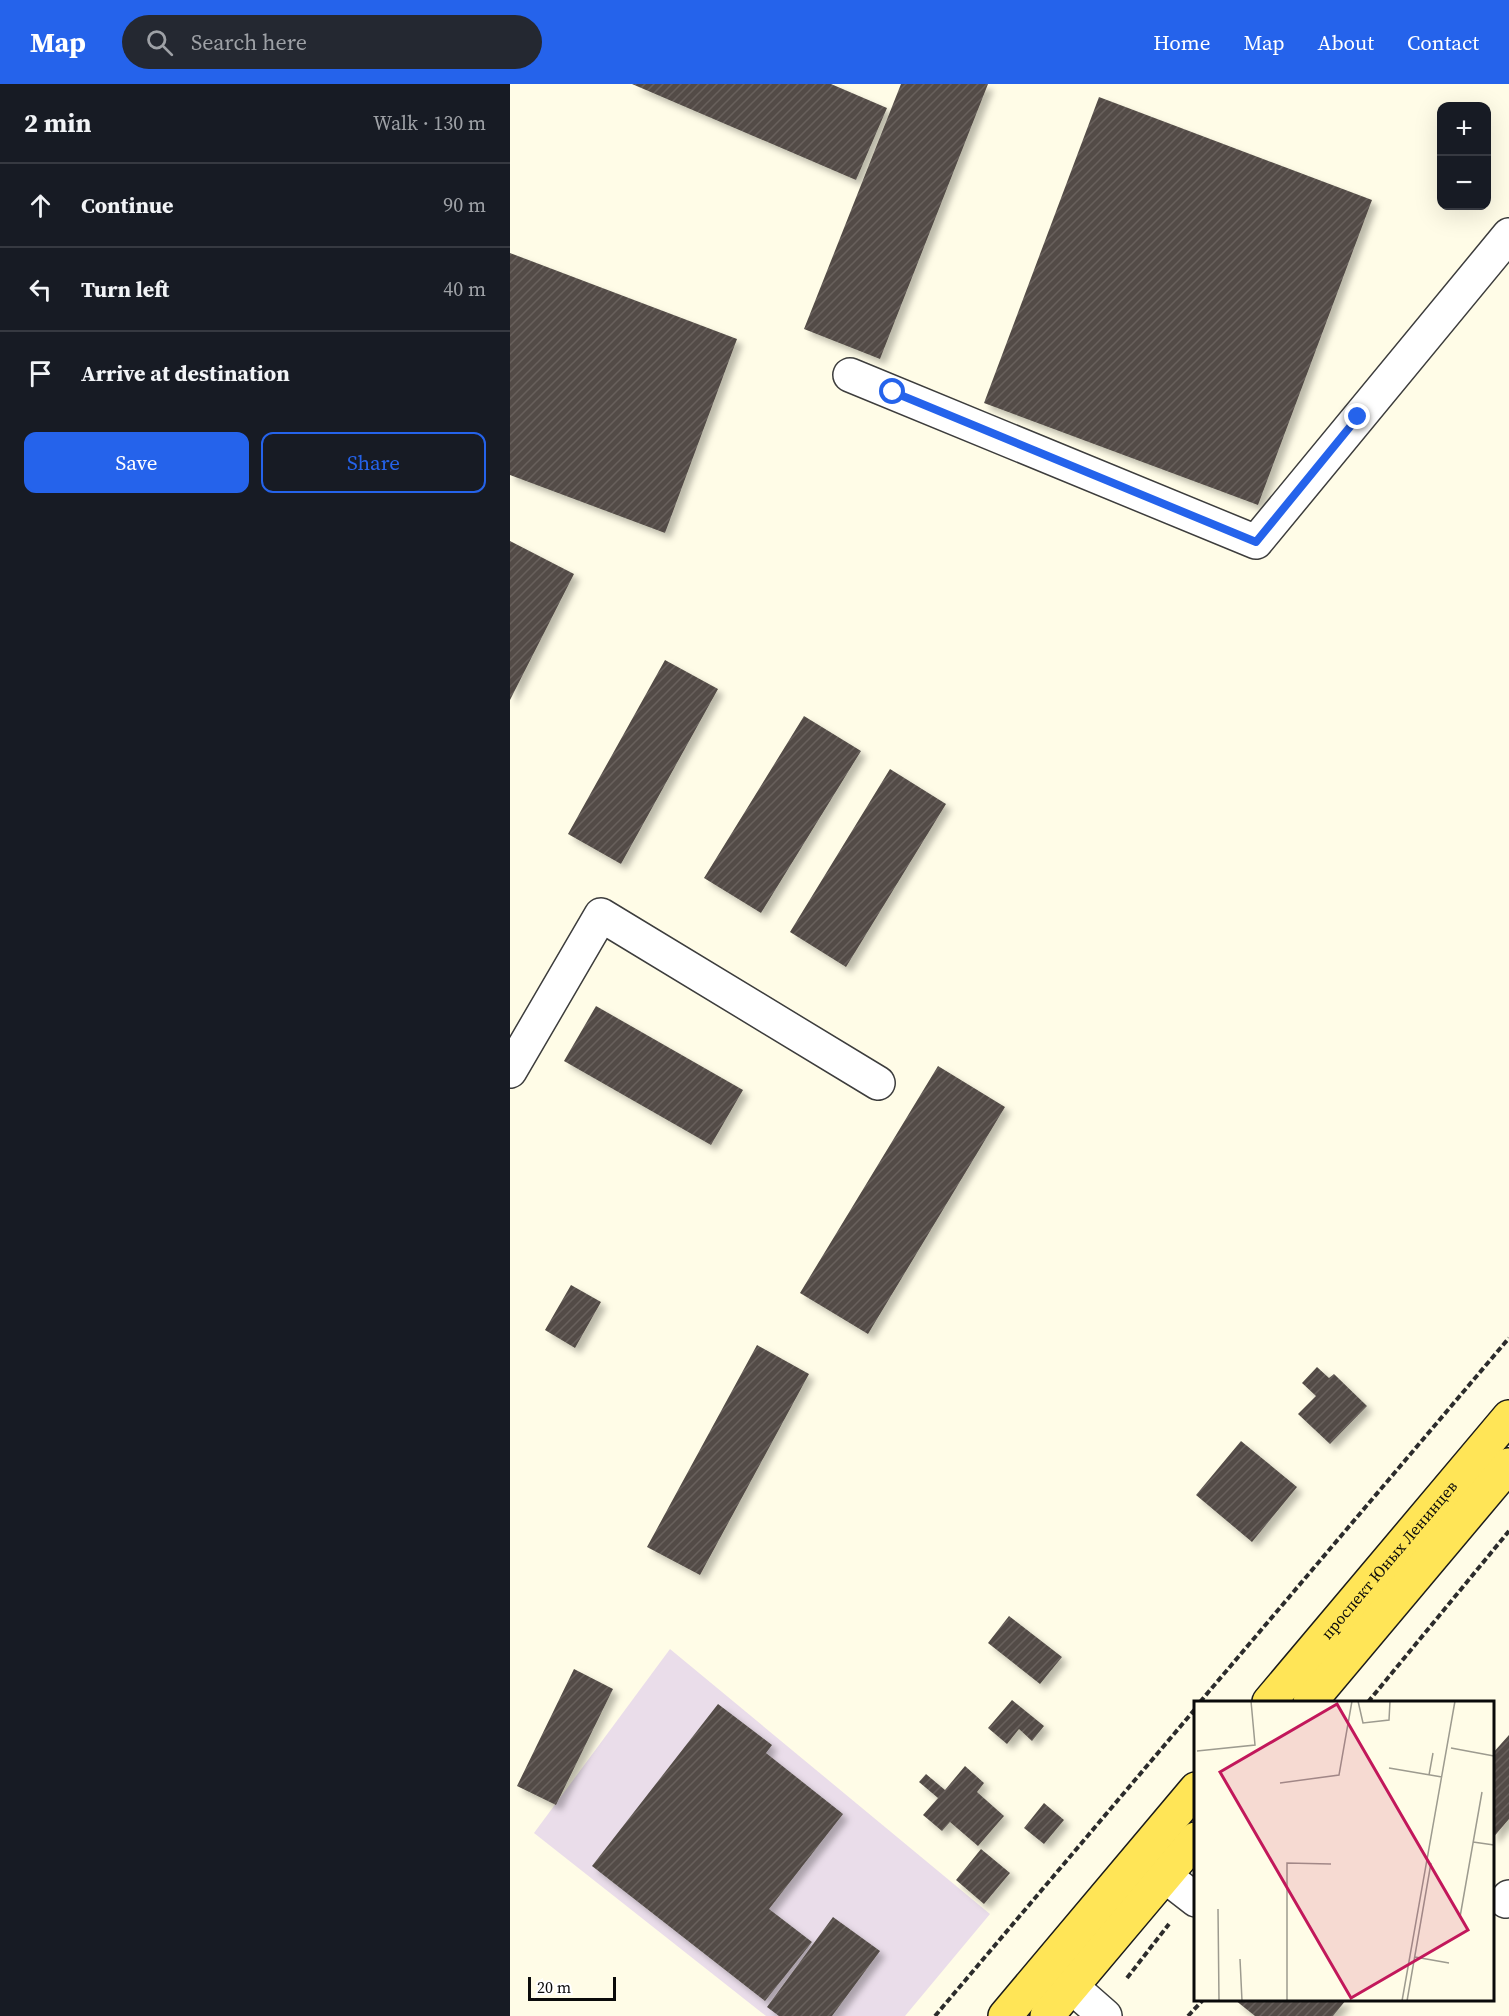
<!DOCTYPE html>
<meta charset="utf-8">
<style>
:root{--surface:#171b24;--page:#242831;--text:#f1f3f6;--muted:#9ea1a6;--line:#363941;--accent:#2563eb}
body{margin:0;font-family:"Source Serif 4",serif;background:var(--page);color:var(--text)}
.controls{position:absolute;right:18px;top:18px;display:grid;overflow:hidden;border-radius:12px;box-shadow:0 6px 24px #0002}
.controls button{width:54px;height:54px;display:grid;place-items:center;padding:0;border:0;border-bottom:2px solid var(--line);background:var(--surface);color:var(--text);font:30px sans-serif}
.scale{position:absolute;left:18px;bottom:15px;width:88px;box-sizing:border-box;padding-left:6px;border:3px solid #0a0a0a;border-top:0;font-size:16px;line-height:21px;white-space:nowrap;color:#0a0a0a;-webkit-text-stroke:4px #fff;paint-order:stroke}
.stop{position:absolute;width:18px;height:18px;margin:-14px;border:4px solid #2563eb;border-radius:50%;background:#fff}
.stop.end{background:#2563eb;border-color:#fff;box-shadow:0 2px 6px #0008}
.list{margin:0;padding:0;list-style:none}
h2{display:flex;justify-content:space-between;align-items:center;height:78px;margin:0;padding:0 24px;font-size:26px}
h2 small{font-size:20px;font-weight:400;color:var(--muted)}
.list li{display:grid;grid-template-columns:39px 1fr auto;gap:18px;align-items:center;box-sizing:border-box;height:84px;padding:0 24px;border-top:2px solid var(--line)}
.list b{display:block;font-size:22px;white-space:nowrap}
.list em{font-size:20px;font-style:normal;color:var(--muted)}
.actions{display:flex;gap:12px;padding:18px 24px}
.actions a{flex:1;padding:14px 0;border:2px solid var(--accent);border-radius:12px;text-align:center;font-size:21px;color:var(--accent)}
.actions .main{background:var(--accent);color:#fff}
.icon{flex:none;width:33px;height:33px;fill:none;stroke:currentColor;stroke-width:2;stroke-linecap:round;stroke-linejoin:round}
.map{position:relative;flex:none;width:999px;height:1932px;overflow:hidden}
header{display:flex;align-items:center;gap:36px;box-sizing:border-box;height:84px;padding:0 30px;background:var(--accent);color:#fff}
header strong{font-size:28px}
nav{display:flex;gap:33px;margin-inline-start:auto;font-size:21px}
.search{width:420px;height:54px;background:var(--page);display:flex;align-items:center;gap:15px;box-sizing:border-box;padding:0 21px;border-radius:33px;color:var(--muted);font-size:22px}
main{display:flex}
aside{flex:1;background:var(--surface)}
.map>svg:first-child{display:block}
.industrial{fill:#eaddea}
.building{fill:url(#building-hatch);filter:url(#shadow)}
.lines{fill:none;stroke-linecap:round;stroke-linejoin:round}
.minor-casing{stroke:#3d3d3d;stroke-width:36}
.major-casing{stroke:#1b1b1b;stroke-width:36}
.path{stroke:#2c2c2c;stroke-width:4;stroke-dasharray:6 3;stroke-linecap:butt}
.minor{stroke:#fff;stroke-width:33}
.major{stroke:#ffe557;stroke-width:33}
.route{stroke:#2563eb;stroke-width:8}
.labels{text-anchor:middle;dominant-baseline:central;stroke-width:6;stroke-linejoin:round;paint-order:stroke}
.street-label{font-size:16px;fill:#0a0a0a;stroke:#fff}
.inset-road{fill:none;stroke:#9d9b8f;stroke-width:1.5}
.view{fill:#c2185b;fill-opacity:0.15;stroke:#c2185b;stroke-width:3}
.inset-edge{fill:none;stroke:#0a0a0a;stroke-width:3}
</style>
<header>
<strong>Map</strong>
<div class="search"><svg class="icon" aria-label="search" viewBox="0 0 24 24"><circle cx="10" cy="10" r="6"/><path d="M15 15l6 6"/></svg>Search here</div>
<nav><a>Home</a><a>Map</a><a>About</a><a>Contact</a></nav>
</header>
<main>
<aside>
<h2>2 min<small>Walk · 130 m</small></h2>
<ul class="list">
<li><svg class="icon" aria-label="ahead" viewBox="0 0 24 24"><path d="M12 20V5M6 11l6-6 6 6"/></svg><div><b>Continue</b></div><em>90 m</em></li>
<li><svg class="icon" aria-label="left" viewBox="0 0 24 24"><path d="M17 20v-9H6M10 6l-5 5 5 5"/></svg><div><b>Turn left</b></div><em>40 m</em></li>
<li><svg class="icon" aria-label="arrive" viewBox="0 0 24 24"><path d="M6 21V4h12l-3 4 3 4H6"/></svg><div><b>Arrive at destination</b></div></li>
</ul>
<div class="actions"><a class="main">Save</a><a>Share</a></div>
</aside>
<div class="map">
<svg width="999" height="1932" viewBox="0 0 999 1932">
<defs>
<pattern id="building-hatch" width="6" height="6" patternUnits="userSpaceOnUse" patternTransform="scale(1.5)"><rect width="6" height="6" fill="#534c46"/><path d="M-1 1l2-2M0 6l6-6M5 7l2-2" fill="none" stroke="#67615c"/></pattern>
<filter id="shadow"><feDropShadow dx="5.5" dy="5.5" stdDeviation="3" flood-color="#0004"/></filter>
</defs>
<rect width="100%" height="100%" fill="#fffce7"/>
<path class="industrial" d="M 160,1565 L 480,1830 L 395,1932 L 256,1932 L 24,1749 Z"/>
<path class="building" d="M 122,0 L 321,0 L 377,24 L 346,96 Z
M 391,0 L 478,0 L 370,275 L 294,245 Z
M 589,13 L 862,116 L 748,421 L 474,319 Z
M 0,169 L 227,255 L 155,449 L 0,391 Z
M 0,457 L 64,490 L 0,616 Z
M 155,576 L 208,605 L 111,780 L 58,750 Z
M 294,632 L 351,667 L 251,829 L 194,794 Z
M 380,685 L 436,720 L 336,883 L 280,848 Z
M 86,922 L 233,1006 L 201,1061 L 54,977 Z
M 428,982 L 495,1023 L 358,1250 L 290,1209 Z
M 61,1201 L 91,1218 L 65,1264 L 35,1246 Z
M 247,1261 L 299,1290 L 190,1491 L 137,1463 Z
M 807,1283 L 819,1294 L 824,1290 L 857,1322 L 820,1360 L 788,1330 L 806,1312 L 792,1299 Z
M 731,1357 L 787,1403 L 742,1458 L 686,1411 Z
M 499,1532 L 552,1573 L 530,1600 L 478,1559 Z
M 64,1585 L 103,1605 L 46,1721 L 7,1702 Z
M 502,1616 L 534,1642 L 522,1657 L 509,1645 L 497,1660 L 478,1644 Z
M 208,1620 L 262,1661 L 256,1669 L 333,1730 L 259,1825 L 302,1858 L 255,1917 L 82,1782 Z
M 999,1651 L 999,1735 L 982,1755 L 982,1670 Z
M 455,1682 L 474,1699 L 467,1708 L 494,1732 L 468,1762 L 440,1738 L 432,1747 L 413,1731 L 428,1714 L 409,1698 L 416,1690 L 435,1706 Z
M 534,1719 L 554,1736 L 534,1760 L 514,1744 Z
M 471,1765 L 500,1789 L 474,1820 L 446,1796 Z
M 323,1833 L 370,1867 L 322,1932 L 269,1932 L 257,1923 Z
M 725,1916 L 836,1916 L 823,1932 L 745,1932 Z"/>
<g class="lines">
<defs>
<path id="minor" d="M 340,291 L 746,458 L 999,151
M 0,987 L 91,831 L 368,999
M 655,1792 L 686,1816
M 996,1817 L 999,1813
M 562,1903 L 595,1932"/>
<g id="major">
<path id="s1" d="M 759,1618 L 999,1333"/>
<path d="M 800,1618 L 999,1381"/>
<path d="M 495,1932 L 686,1705"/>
<path d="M 537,1932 L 686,1755"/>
</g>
</defs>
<use href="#minor" class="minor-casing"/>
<use href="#major" class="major-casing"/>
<path class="path" d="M 690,1618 L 999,1254
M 858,1618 L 999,1447
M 617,1894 L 659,1840
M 425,1932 L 686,1624
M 678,1932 L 693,1916"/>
<use href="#minor" class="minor"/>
<use href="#major" class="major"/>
</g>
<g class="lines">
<path class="route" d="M 383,308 L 746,458 L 848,333"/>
</g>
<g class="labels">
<g class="street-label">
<text stroke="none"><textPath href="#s1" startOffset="186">проспект Юных Ленинцев</textPath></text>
</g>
</g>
<g transform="translate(684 1617)">
<rect width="300" height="300" fill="#fffce7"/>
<path class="inset-road" d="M 164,0 L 169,22 L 195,19 L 196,0M 257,47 L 300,55M 3,50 L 61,44 L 57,0M 195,67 L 248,76M 235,74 L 239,52M 86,82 L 145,74 L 158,0M 279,141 L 300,144M 24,208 L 25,300M 266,216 L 288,91M 221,256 L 255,262M 46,258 L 48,300M 93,300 L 93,162 L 137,163M 208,300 L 261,0M 213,300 L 237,162"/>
<path class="view" d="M 143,3 L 274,229 L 157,297 L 26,71 Z"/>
<rect width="300" height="300" class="inset-edge"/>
</g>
</svg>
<div class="controls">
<button>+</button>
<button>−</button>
</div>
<div class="scale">20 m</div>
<div class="stop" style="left:383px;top:308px"></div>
<div class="stop end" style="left:848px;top:333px"></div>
</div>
</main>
